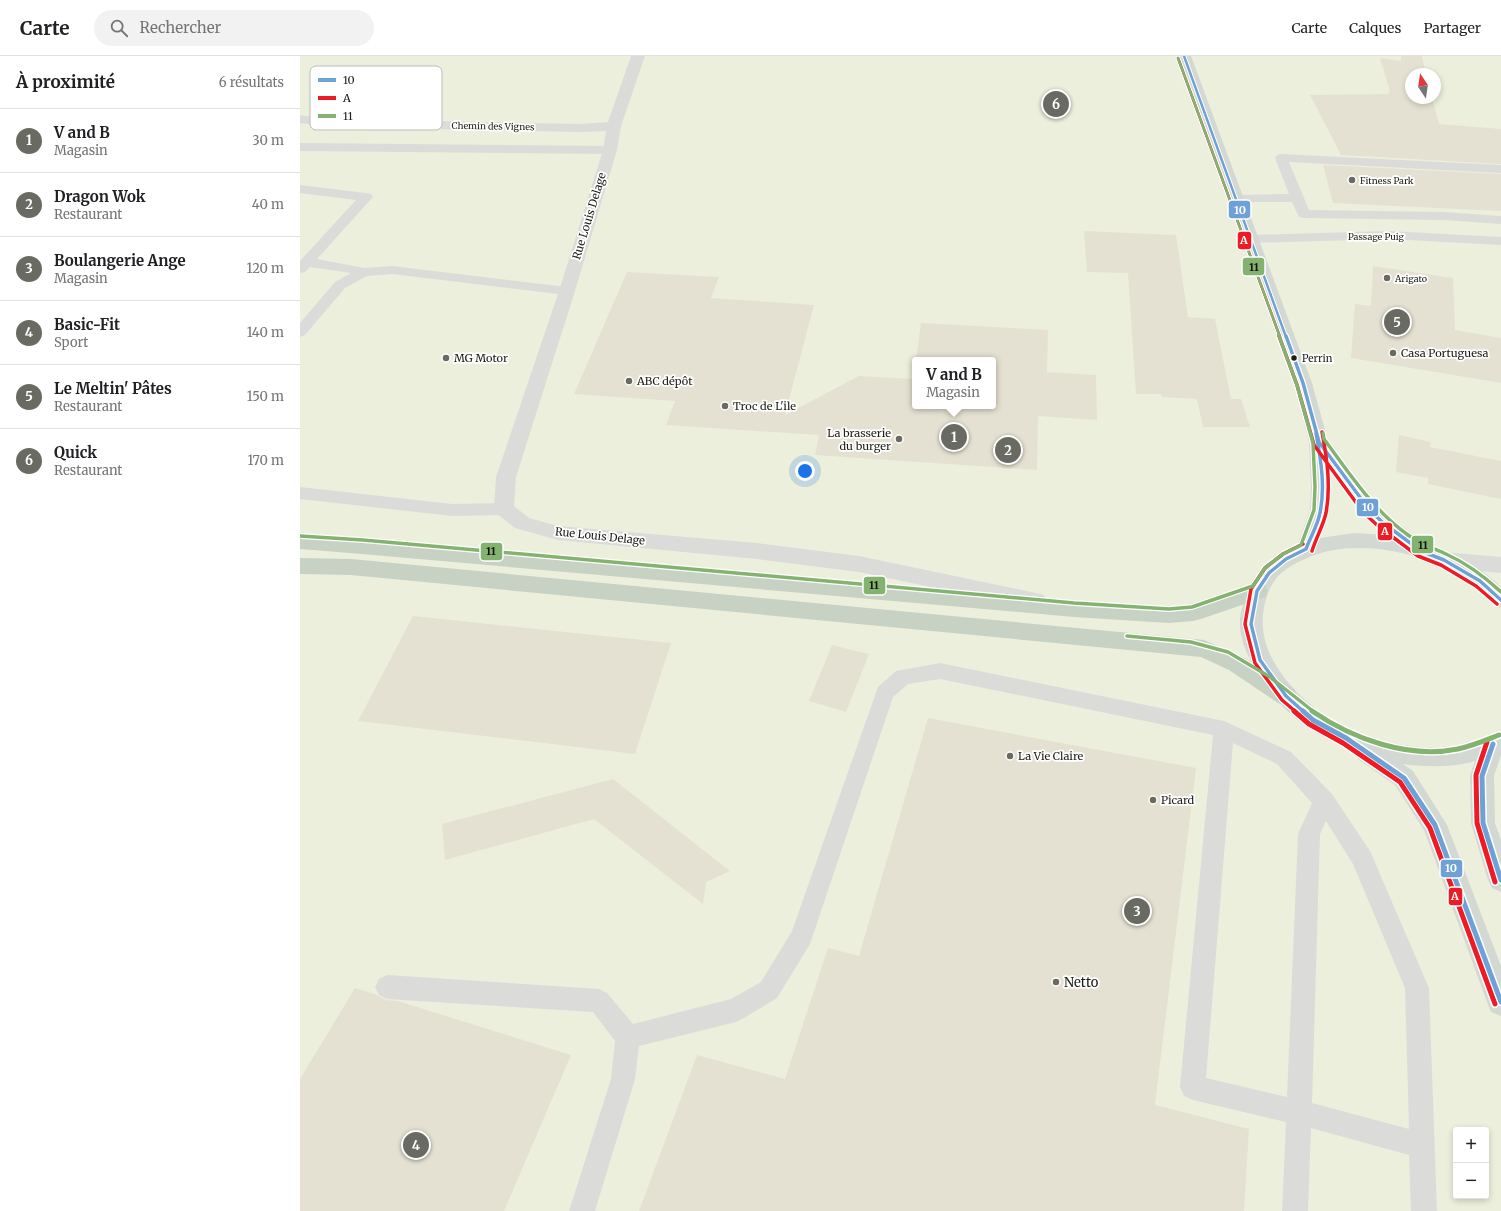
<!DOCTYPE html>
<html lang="fr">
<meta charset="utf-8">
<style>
:root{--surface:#fff;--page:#f2f2f2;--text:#202124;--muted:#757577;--line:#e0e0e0;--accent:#696a62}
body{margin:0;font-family:Merriweather,serif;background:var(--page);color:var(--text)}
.controls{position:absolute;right:12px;bottom:12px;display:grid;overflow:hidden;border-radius:4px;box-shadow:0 2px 6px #0003}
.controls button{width:36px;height:36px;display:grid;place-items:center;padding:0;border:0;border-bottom:1px solid var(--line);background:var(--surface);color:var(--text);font:20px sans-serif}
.compass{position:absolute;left:1105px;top:12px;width:36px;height:36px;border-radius:50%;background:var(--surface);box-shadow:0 2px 6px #0003;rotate:347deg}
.you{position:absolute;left:505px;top:415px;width:14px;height:14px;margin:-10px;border:3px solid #fff;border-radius:50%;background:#1a73e8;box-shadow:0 0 0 6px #1a73e833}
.badge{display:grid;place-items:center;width:26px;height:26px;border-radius:50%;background:var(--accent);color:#fff;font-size:13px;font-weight:700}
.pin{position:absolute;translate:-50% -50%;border:2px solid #fff;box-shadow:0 1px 4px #0006}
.popup{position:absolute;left:612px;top:301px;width:84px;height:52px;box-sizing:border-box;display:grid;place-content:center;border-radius:4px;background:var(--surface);filter:drop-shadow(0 1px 3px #0005);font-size:13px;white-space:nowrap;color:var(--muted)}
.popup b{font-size:15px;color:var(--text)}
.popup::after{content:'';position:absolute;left:50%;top:100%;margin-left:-8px;border:8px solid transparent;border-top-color:var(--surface)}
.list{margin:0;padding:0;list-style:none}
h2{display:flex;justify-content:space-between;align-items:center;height:52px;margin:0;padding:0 16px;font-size:17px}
h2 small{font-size:13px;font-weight:400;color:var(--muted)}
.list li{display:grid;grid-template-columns:26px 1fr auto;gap:12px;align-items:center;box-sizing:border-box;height:64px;padding:0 16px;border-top:1px solid var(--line)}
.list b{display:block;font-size:15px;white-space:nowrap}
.list p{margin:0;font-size:13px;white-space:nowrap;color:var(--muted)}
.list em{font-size:13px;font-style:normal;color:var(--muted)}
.icon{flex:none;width:22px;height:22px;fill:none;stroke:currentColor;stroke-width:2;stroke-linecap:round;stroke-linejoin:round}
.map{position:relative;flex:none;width:1201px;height:1155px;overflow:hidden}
header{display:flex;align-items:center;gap:24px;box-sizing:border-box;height:56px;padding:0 20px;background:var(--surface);border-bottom:1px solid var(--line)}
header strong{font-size:19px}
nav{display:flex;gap:22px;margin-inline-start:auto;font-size:14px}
.search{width:280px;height:36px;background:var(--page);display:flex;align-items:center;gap:10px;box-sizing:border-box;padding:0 14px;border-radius:22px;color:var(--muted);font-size:15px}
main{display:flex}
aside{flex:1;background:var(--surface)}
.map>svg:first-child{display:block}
.built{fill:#ecefdc;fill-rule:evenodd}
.building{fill:#e5e1d2}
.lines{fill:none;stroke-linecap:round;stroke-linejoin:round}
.lane{fill:#dbdcd9;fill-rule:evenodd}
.street{fill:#dbdcd9;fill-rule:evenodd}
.secondary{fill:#d4d8d2;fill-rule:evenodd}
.highway{fill:#c7d2c5;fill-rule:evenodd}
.bus-1-far2-casing{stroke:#fff;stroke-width:4.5}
.bus-1-far1-casing{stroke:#fff;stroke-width:6}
.bus-1-casing{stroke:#fff;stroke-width:8}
.bus-2-far2-casing{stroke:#fff;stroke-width:4.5}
.bus-2-far1-casing{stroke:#fff;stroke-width:6}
.bus-2-casing{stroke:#fff;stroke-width:8}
.bus-3-far2-casing{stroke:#fff;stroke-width:4.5}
.bus-3-far1-casing{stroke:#fff;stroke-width:6}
.bus-3-casing{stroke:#fff;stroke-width:8}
.bus-1-far2{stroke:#6ea2d7;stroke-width:2.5}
.bus-1-far1{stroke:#6ea2d7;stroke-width:3.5}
.bus-1{stroke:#6ea2d7;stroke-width:5}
.bus-2-far2{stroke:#ed1c24;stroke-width:2.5}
.bus-2-far1{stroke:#ed1c24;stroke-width:3.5}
.bus-2{stroke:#ed1c24;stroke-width:5}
.bus-3-far2{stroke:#83b36f;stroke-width:2.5}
.bus-3-far1{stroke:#83b36f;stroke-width:3.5}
.bus-3{stroke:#83b36f;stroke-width:5}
.poi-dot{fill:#696a62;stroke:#fff;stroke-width:1.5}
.bus-dot{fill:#1c1d16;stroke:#fff;stroke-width:1.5}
.labels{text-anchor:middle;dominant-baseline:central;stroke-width:3.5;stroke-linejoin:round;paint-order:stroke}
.far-street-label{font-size:9px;fill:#1c1d16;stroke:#fff}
.far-poi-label{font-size:9px;fill:#1c1d16;stroke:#fff;text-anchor:start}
.bus-label{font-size:10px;fill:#1c1d16;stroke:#fff;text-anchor:start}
.street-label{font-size:11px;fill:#1c1d16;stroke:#fff}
.poi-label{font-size:11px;fill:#1c1d16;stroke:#fff;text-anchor:start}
.near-poi-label{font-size:13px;fill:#1c1d16;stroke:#fff;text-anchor:start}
.key{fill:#fff;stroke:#bbbbb9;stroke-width:1}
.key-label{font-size:11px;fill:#1c1d16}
.line-badge{stroke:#fff;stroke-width:1.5}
.badge-label{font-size:11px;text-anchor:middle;font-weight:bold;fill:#fff}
.pale-badge-label{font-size:11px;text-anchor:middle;font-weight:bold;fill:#111}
</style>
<header>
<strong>Carte</strong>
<div class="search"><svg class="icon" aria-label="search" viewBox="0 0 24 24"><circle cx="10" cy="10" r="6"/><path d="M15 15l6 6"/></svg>Rechercher</div>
<nav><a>Carte</a><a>Calques</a><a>Partager</a></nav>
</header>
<main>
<aside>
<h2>À proximité<small>6 résultats</small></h2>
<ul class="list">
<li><span class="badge">1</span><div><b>V and B</b><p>Magasin</p></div><em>30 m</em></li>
<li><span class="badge">2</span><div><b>Dragon Wok</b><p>Restaurant</p></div><em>40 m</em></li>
<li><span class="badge">3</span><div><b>Boulangerie Ange</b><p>Magasin</p></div><em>120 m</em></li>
<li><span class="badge">4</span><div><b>Basic-Fit</b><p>Sport</p></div><em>140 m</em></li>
<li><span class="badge">5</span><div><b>Le Meltin' Pâtes</b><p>Restaurant</p></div><em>150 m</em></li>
<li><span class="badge">6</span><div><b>Quick</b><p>Restaurant</p></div><em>170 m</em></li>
</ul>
</aside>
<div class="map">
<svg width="1201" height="1155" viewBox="0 0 1201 1155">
<rect width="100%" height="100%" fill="#f8faee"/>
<path class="built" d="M 0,0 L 1201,0 L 1201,1155 L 0,1155 ZM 1111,18 L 1135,18 L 1135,42 L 1111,42 ZM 615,304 L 693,304 L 693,350 L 615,350 ZM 1156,1074 L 1186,1074 L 1186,1140 L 1156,1140 Z"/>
<path class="building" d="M 1101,0 L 1122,0 L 1126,18 L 1111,18 L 1111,42 L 1132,42 L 1139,68 L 1201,73 L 1201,108 L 1041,99 L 1010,39 L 1089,38 L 1088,36 L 1090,36 L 1080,2 L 1101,5 Z
M 1023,109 L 1201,118 L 1201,155 L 1033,147 Z
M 784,175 L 876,179 L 888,261 L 915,263 L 931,343 L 941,343 L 950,371 L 903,371 L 897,343 L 862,341 L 861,338 L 836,338 L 828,217 L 787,216 Z
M 1073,210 L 1153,222 L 1155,274 L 1201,282 L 1201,327 L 1051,302 L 1055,248 L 1071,250 Z
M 327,216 L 419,221 L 411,242 L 514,249 L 485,359 L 559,320 L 614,323 L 615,315 L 615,350 L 693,350 L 693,304 L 616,304 L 621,267 L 748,274 L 747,316 L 796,319 L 797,364 L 738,360 L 737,414 L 515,399 L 519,379 L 366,369 L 375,345 L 274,338 Z
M 1099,379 L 1131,386 L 1130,391 L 1201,405 L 1201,443 L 1128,428 L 1128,422 L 1096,416 Z
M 113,560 L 371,587 L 335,698 L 58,665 Z
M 532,589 L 569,598 L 546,656 L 509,645 Z
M 628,662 L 896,712 L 855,1049 L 949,1073 L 944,1155 L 339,1155 L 397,999 L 485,1023 L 528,892 L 559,900 Z
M 313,723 L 430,815 L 406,826 L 403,848 L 294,763 L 145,804 L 142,768 Z
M 55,932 L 77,939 L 86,944 L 98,945 L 271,999 L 204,1155 L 0,1155 L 0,1023 Z"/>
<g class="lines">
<path class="lane" d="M 0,87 L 310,90 L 314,91 L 316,94 L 314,97 L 310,98 L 0,95 Z
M 981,98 L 1201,109 L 1201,117 L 989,106 L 1009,154 L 1143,156 L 1201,160 L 1201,168 L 1143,164 L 1004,162 L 999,161 L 992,146 L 931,146 L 929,143 L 931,140 L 936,139 L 989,138 L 975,102 L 977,99 Z
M 0,129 L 66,137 L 71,138 L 73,141 L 17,203 L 64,212 L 92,210 L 267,231 L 272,232 L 274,235 L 272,238 L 267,239 L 92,218 L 67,220 L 45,232 L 5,279 L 0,281 L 0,267 L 35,226 L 51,217 L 10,211 L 5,216 L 0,217 L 0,205 L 56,144 L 0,137 Z
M 1089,175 L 1201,181 L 1201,189 L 1089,183 L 950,187 L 945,186 L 943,183 L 945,180 L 950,179 Z
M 0,431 L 152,448 L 204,447 L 210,449 L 213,453 L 210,457 L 204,459 L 152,460 L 0,443 Z
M 640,607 L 924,665 L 991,696 L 1032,738 L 1070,795 L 1129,932 L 1137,1155 L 1111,1155 L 1109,1099 L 1011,1072 L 1008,1155 L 982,1155 L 986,1066 L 893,1044 L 884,1040 L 880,1031 L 913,679 L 640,623 L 608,628 L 593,641 L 510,888 L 477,942 L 444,962 L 436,966 L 339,990 L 335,1023 L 295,1155 L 269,1155 L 311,1023 L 315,985 L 293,956 L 87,943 L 79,939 L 75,931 L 79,923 L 87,919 L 299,933 L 307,937 L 333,968 L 431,943 L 461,926 L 492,875 L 578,631 L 596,615 ZM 933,687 L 977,708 L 1012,747 L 998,778 L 987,1041 L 906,1022 ZM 1026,765 L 1053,808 L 1105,932 L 1109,1073 L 1012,1047 L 1020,778 Z"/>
<path class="street" d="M 331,0 L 345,0 L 321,70 L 317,94 L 275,235 L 216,421 L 214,450 L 229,462 L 258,470 L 457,487 L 559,500 L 736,537 L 744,539 L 747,545 L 744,551 L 736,553 L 559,516 L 457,503 L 258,484 L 215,472 L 197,458 L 194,453 L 196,421 L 259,235 L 303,94 L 306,75 L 280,76 L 28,71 L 0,67 L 0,59 L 28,63 L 280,68 L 308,66 Z
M 1144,496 L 1201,501 L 1201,517 L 1144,512 L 1137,509 L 1134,504 L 1137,499 Z"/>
<path class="secondary" d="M 877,0 L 891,0 L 1012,327 L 1028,385 L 1075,447 L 1089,461 L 1121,484 L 1124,488 C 1151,496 1180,510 1201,531 L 1201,552 C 1190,549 1184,539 1175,532 C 1154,516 1129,503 1102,497 C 1071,490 1034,489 1005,503 C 980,514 970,524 964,551 C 960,572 965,593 977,611 C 1012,667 1087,698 1152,690 C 1170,687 1184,680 1201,674 L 1201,699 L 1194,720 L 1195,767 L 1201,784 L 1201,836 L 1192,832 L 1188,824 L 1171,767 L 1170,720 L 1175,705 C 1152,712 1127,711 1103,708 L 1113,715 L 1147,769 L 1201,910 L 1201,960 L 1191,956 L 1187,946 L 1124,774 L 1095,729 L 1058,703 L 1055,695 C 1008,679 971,648 950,603 C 944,592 939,577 940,564 C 940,558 942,552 944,547 C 952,515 969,502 997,489 L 1010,455 L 1011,431 L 1009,386 L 994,327 ZM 1030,415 C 1047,438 1062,462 1086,479 L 1054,477 L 1020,482 L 1030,455 Z"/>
<path class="highway" d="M 0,479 L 62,482 L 774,545 L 869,551 L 892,549 L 957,527 L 965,529 L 968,535 L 965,541 L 901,563 L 893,565 L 869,567 L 774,561 L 62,498 L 0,493 Z
M 0,502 L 51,503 L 904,584 L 945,602 L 994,633 L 997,640 L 994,647 L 986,649 L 978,647 L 929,614 L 901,601 L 51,519 L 0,518 Z"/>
<defs>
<path id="bus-1-far2" d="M 884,0 L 986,281"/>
<path id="bus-1-far1" d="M 986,280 L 1003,327 L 1019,386 L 1068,452 L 1082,466 L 1121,495 L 1144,504 L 1180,525 L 1201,544
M 1006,493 C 1010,482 1016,472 1019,461 C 1026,434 1021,404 1016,377
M 1004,656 L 986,640 L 960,604 L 951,568 L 957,535 L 969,517 L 986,503 L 1006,493"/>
<path id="bus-1" d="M 1003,655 L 1013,664 L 1046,682 L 1104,722 L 1135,769 L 1201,946
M 1193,688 L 1182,720 L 1183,767 L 1201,824"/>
<path id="bus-2-far2" d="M 878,2 L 980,281"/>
<path id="bus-2-far1" d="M 979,280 L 997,329 L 1014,389 L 1063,456 L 1078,470 L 1118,500 L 1141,509 L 1176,530 L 1197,548
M 1012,495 C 1016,482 1023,470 1026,457 C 1031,430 1027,402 1022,376
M 996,656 L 982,644 L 955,607 L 945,568 L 951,533 L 965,512 L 983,498 L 1003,488"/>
<path id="bus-2" d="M 994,655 L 1009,668 L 1043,687 L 1100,726 L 1130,772 L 1195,948
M 1187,686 L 1176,719 L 1177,767 L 1195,826"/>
<path id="bus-3-far2" d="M 878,2 L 980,281"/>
<path id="bus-3-far1" d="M 1023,377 L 1024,383 C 1049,417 1073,454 1108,479 C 1120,488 1133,492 1146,498 C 1166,507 1185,521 1201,536
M 0,480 L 63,484 L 774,547 L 869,553 L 892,551 L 953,530 L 965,512 L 983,498 L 1001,489 L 1014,454 L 1015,431 L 1013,387 L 997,329 L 979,280
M 827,580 L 891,586 L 928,596 L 970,621 L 1014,656"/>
<path id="bus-3" d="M 1012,655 C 1053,683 1108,703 1158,693 C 1172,690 1186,684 1199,679"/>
</defs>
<use href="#bus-1-far2" class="bus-1-far2-casing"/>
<use href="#bus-1-far1" class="bus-1-far1-casing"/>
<use href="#bus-1" class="bus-1-casing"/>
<use href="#bus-2-far2" class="bus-2-far2-casing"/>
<use href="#bus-2-far1" class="bus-2-far1-casing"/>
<use href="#bus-2" class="bus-2-casing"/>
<use href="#bus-3-far2" class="bus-3-far2-casing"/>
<use href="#bus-3-far1" class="bus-3-far1-casing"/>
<use href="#bus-3" class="bus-3-casing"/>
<use href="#bus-1-far2" class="bus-1-far2"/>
<use href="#bus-1-far1" class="bus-1-far1"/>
<use href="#bus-1" class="bus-1"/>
<use href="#bus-2-far2" class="bus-2-far2"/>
<use href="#bus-2-far1" class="bus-2-far1"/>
<use href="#bus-2" class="bus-2"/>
<use href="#bus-3-far2" class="bus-3-far2"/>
<use href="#bus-3-far1" class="bus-3-far1"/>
<use href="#bus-3" class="bus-3"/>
</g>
<g class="poi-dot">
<circle cx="1052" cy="124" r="4"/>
<circle cx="1087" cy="222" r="4"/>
<circle cx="1093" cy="297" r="4"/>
<circle cx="146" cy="302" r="4"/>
<circle cx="329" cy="325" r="4"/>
<circle cx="425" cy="350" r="4"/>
<circle cx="599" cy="383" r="4"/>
<circle cx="710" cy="700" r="4"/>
<circle cx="853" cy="744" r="4"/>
<circle cx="756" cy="926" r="4"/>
</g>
<circle class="bus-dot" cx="994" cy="302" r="3.5"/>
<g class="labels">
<g class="far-street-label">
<text transform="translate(193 70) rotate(1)">Chemin des Vignes</text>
<text x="1076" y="180">Passage Puig</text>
</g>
<g class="far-poi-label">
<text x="1060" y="124">Fitness Park</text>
<text x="1095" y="222">Arigato</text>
</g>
<g class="bus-label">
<text x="1002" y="302">Perrin</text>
</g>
<g class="street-label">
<text transform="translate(289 160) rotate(-73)">Rue Louis Delage</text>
<text transform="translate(300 480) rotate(6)">Rue Louis Delage</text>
</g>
<g class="poi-label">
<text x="1101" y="297">Casa Portuguesa</text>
<text x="154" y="302">MG Motor</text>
<text x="337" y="325">ABC dépôt</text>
<text x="433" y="350">Troc de L'ile</text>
<text x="591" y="377" text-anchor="end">La brasserie<tspan x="591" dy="13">du burger</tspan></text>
<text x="718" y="700">La Vie Claire</text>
<text x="861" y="744">Picard</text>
</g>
<g class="near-poi-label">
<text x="764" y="926">Netto</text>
</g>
</g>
<rect x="10" y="10" width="132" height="64" rx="6" class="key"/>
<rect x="18" y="22" width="18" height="4" fill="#6ea2d7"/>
<rect x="18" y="40" width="18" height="4" fill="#ed1c24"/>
<rect x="18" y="58" width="18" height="4" fill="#83b36f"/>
<g class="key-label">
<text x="43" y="28">10</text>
<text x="43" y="46">A</text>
<text x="43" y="64">11</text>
</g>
<g class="line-badge">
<rect x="928" y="144" width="23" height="19" rx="4" fill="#6ea2d7"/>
<rect x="937" y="175" width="15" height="19" rx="4" fill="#ed1c24"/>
<rect x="942" y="201" width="23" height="19" rx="4" fill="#83b36f"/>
<rect x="1056" y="442" width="23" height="19" rx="4" fill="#6ea2d7"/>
<rect x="1077" y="466" width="16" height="19" rx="4" fill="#ed1c24"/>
<rect x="1111" y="479" width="23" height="19" rx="4" fill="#83b36f"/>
<rect x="180" y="486" width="23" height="19" rx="4" fill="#83b36f"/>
<rect x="563" y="520" width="23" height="19" rx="4" fill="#83b36f"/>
<rect x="1140" y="803" width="23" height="19" rx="4" fill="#6ea2d7"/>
<rect x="1148" y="831" width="15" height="19" rx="4" fill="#ed1c24"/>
</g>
<g class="badge-label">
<text x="940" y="158">10</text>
<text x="944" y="188">A</text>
<text x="1068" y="455">10</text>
<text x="1085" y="479">A</text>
<text x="1151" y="816">10</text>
<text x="1155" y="844">A</text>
</g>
<g class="pale-badge-label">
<text x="954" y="215">11</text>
<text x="1123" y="493">11</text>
<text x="191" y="499">11</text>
<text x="574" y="533">11</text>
</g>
</svg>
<div class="controls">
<button>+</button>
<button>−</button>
</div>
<svg class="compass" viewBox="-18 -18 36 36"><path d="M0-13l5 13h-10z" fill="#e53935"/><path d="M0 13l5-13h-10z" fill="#757577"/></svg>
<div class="you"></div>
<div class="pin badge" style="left:654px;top:381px">1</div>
<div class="popup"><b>V and B</b>Magasin</div>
<div class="pin badge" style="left:708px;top:394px">2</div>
<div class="pin badge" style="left:837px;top:855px">3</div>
<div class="pin badge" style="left:116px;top:1089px">4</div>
<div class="pin badge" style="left:1097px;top:266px">5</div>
<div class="pin badge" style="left:756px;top:48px">6</div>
</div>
</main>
